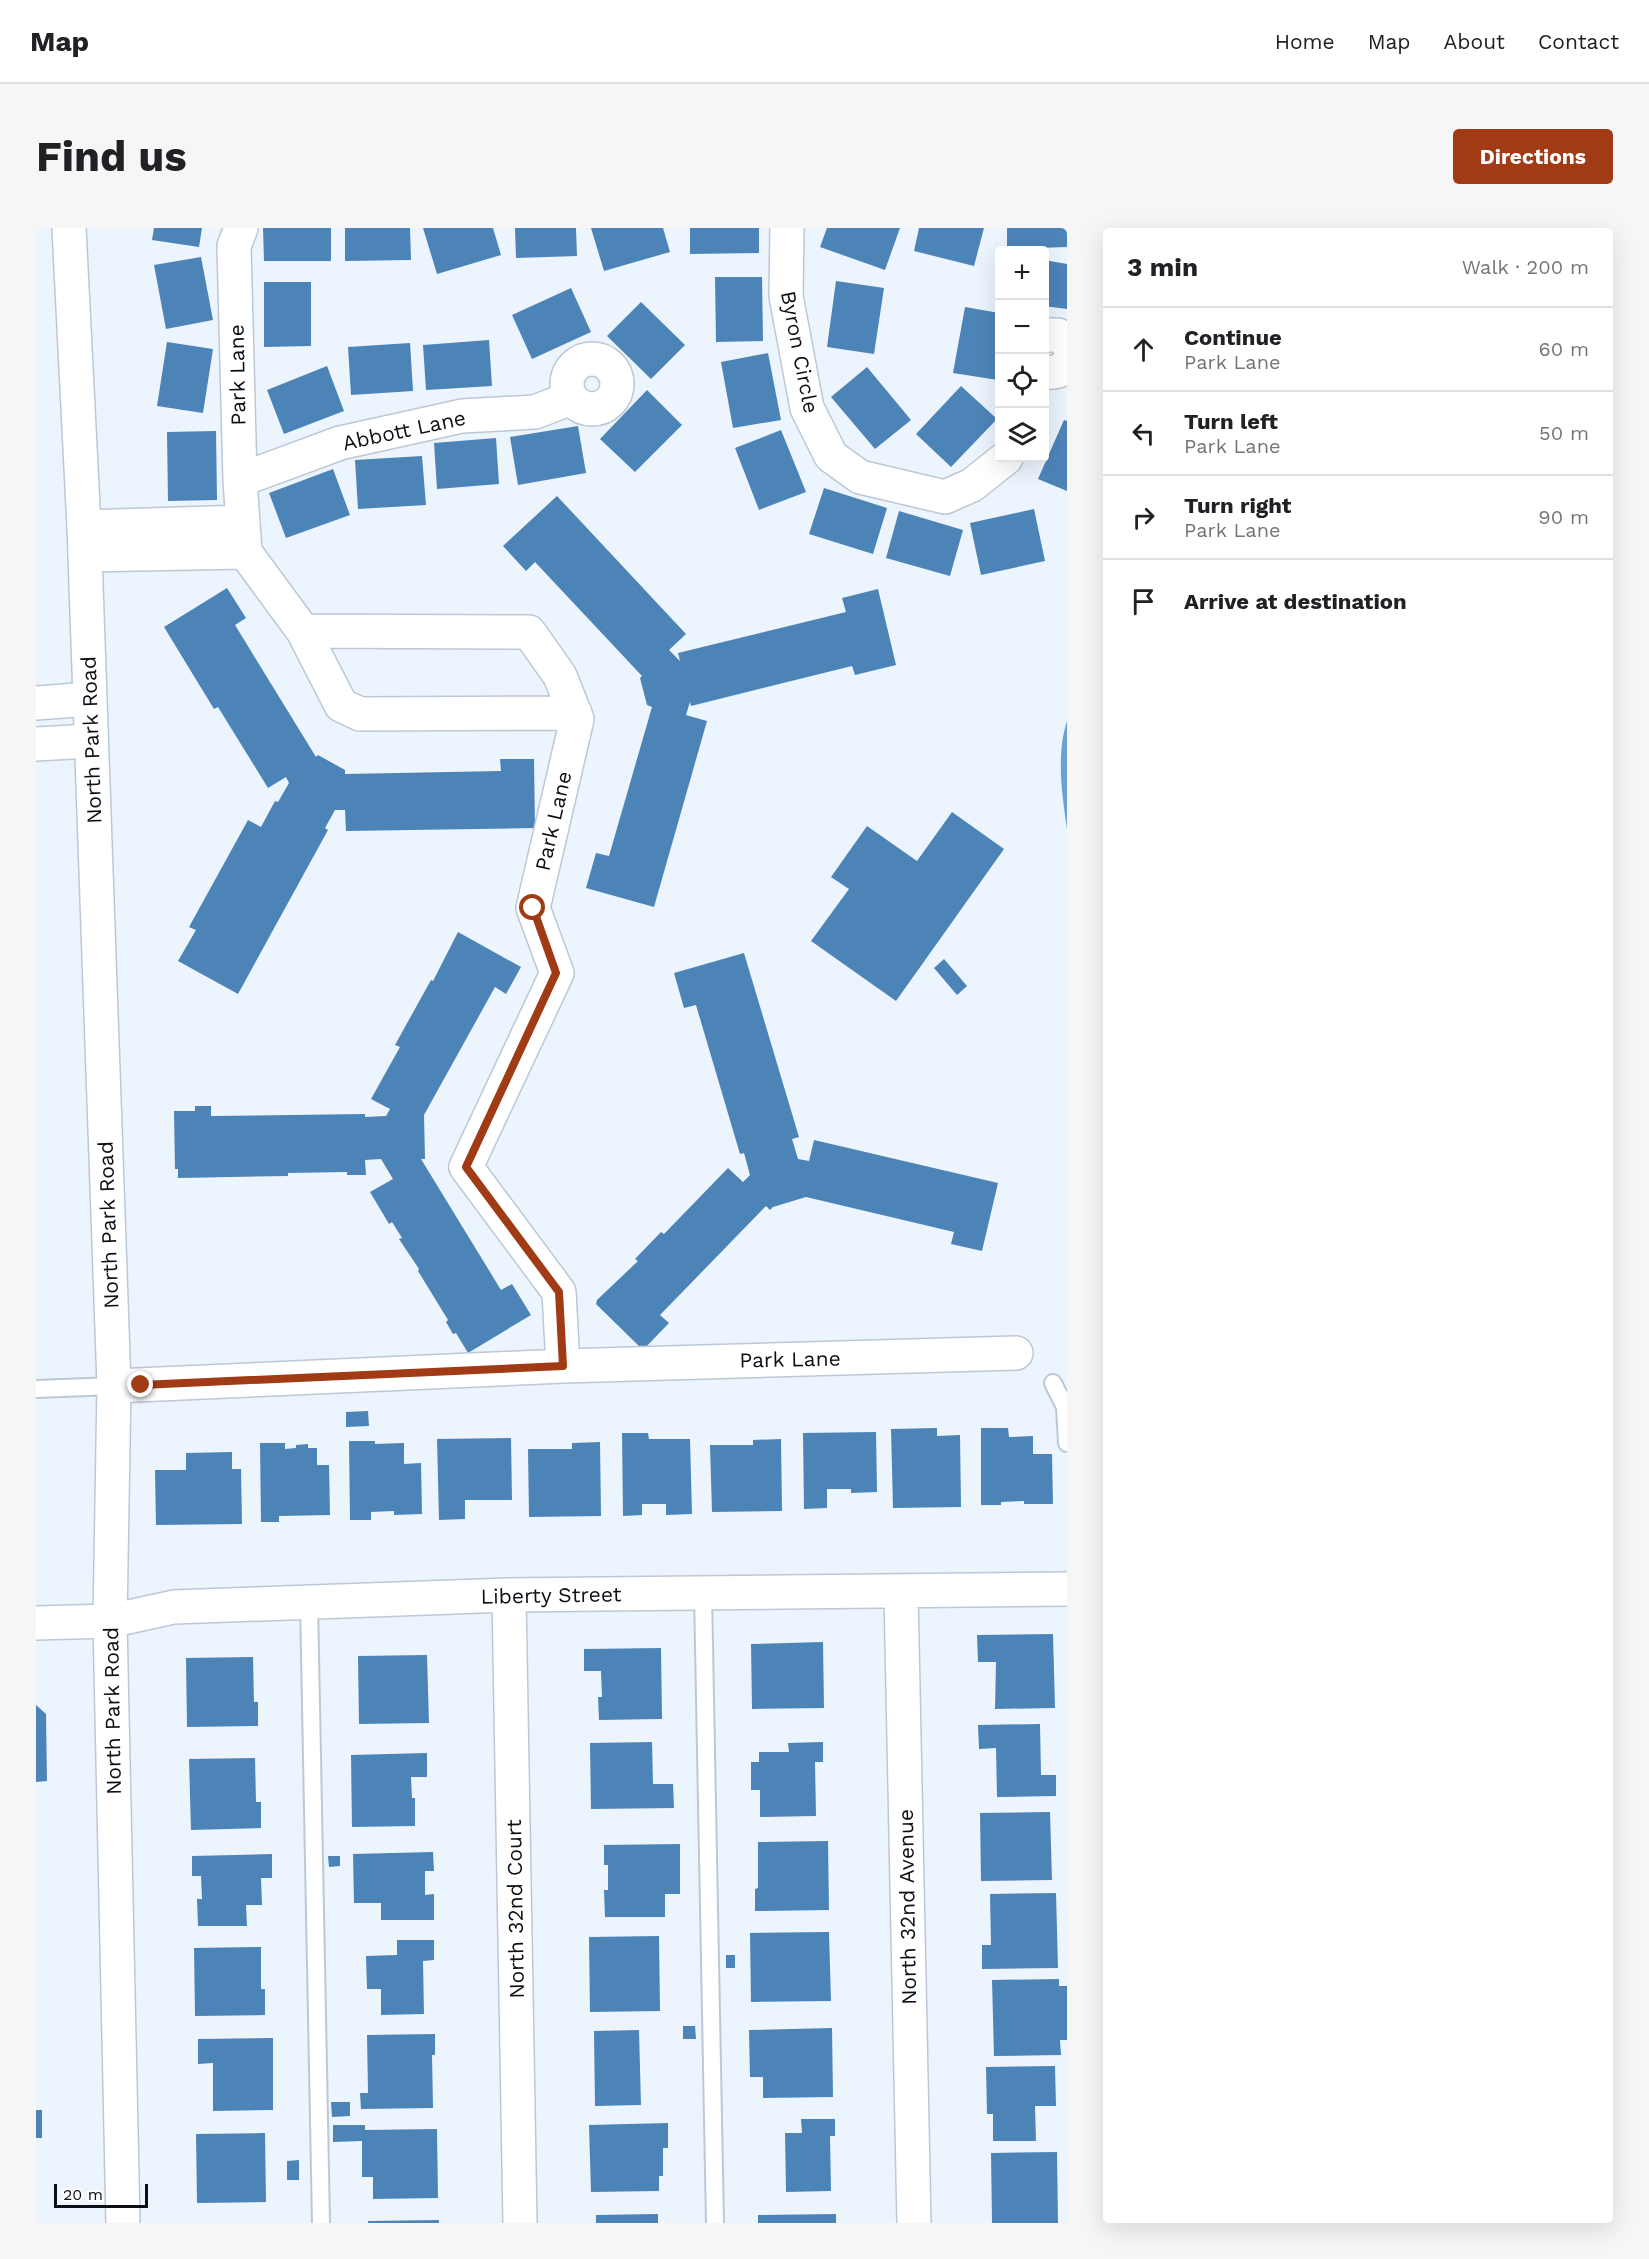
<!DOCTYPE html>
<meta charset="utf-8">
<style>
:root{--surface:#fff;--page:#f6f6f6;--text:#202124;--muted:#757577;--line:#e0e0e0;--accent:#a13b15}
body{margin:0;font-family:"Work Sans",sans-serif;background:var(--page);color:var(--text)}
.controls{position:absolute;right:18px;top:18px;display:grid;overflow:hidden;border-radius:6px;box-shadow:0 6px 24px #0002}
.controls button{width:54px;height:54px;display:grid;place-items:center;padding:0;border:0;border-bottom:2px solid var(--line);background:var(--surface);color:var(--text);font:30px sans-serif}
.scale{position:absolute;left:18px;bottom:15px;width:94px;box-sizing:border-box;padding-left:6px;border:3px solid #0c1015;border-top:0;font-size:16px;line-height:21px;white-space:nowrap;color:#0c1015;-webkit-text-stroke:4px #fff;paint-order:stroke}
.stop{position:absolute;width:18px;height:18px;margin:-14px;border:4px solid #a13b15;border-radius:50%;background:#fff}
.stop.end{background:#a13b15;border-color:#fff;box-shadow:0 2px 6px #0008}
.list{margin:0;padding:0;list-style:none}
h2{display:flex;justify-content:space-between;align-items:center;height:78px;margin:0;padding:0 24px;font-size:26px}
h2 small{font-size:20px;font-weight:400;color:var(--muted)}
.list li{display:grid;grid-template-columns:39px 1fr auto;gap:18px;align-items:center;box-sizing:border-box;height:84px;padding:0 24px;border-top:2px solid var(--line)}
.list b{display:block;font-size:22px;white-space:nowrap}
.list p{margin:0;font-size:20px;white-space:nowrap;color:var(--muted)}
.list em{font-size:20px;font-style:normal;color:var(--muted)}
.icon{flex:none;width:33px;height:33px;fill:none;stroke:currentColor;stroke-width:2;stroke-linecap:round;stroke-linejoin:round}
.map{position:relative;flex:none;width:1031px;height:1995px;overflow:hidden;border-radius:6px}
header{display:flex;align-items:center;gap:36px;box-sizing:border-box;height:84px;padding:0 30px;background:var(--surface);border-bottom:2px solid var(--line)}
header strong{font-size:28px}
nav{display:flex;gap:33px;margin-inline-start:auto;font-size:21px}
.intro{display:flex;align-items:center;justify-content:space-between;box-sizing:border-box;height:144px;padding:0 36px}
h1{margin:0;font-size:42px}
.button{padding:15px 27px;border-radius:6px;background:var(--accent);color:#fff;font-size:21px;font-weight:700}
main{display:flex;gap:36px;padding:0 36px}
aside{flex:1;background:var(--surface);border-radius:6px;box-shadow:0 6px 24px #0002}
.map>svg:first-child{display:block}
.water{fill:#69a0d6}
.building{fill:#4d84b8}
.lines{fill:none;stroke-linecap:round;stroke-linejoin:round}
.lane-casing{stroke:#bbc9d6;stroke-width:20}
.street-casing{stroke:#bbc9d6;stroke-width:36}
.secondary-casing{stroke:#bbc9d6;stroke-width:36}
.lane{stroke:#fff;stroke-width:16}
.street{stroke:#fff;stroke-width:33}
.secondary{stroke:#fff;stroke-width:33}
.route{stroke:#a13b15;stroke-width:8}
.labels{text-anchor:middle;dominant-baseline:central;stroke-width:4.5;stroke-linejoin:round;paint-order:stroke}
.street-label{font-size:21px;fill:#0c1015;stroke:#fff}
</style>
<header>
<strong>Map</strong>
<nav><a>Home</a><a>Map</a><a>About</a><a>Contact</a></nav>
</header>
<div class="intro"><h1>Find us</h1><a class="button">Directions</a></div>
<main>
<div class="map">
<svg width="1031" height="1995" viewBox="0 0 1031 1995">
<rect width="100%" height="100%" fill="#ecf4fd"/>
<path class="water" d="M 1031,493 L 1031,601 C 1026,566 1020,527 1031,493 Z"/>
<path class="building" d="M 118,0 L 166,0 L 163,19 L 116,12 Z
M 227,0 L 295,0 L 295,33 L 228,33 Z
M 309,0 L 374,0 L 375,32 L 309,33 Z
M 387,0 L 457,0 L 465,27 L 401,46 Z
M 479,0 L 540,0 L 541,28 L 480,30 Z
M 555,0 L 627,0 L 634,24 L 568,43 Z
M 654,0 L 723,0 L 723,25 L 654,26 Z
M 791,0 L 864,0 L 849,42 L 784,19 Z
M 883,0 L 948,0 L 938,38 L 878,23 Z
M 971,0 L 1031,0 L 1031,19 L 971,21 Z
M 165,29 L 177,92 L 130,101 L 118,37 Z
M 1008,32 L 1031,36 L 1031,81 L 1008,78 Z
M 679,49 L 726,49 L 727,113 L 680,114 Z
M 800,53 L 848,60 L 838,126 L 791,119 Z
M 228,54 L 275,54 L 275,118 L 228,119 Z
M 535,60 L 555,104 L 496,131 L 476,87 Z
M 605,74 L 649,117 L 615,151 L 571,108 Z
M 929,79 L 963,85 L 962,152 L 917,145 Z
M 453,112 L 456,158 L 390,162 L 387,117 Z
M 131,114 L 177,121 L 167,185 L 121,178 Z
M 374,115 L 377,163 L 315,167 L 312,119 Z
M 732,125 L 745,192 L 697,200 L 685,134 Z
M 291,138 L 308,183 L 248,206 L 231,162 Z
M 831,139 L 875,192 L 839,221 L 795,169 Z
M 925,158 L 961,191 L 915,239 L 880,206 Z
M 611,162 L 646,197 L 599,244 L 564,211 Z
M 1028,192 L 1031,193 L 1031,263 L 1002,251 Z
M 542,198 L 550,245 L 482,257 L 474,209 Z
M 745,202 L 770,264 L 723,282 L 699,220 Z
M 180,203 L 181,272 L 132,273 L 131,204 Z
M 460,210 L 463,256 L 401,261 L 398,215 Z
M 386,228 L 390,277 L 322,281 L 319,232 Z
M 297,241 L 314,287 L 250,310 L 233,265 Z
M 788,260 L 851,280 L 837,326 L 773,306 Z
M 521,268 L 650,406 L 633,422 L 644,433 L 642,425 L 810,384 L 806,370 L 842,361 L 860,437 L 819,447 L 816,438 L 655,478 L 654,474 L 650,487 L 671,493 L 618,679 L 550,660 L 560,625 L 573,628 L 616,479 L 611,477 L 604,450 L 606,448 L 499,334 L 490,343 L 467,318 Z
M 998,281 L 1009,333 L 945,347 L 934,295 Z
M 863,283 L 927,302 L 914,348 L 850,330 Z
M 191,360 L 210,390 L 199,397 L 280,529 L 282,527 L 309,542 L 309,546 L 465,543 L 464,531 L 498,531 L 499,600 L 310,603 L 309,582 L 299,582 L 289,600 L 292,602 L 202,766 L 142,733 L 160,702 L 153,699 L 212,592 L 225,599 L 239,573 L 242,574 L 253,555 L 250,549 L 232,560 L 182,479 L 178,481 L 128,399 Z
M 916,584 L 968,621 L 860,773 L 775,713 L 813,661 L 795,649 L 831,598 L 881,633 Z
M 422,704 L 485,739 L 470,766 L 459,759 L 388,887 L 389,931 L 385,931 L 465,1062 L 476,1056 L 495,1087 L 432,1125 L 420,1105 L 417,1106 L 410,1094 L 412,1092 L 382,1043 L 383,1041 L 363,1011 L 366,1010 L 356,994 L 353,996 L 334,964 L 357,951 L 345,931 L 329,932 L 330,947 L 311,947 L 311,944 L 252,945 L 252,948 L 142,950 L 142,941 L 139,941 L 138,883 L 159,883 L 159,878 L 175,878 L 175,888 L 329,886 L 329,889 L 350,888 L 354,881 L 335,871 L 364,819 L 359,817 L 395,752 L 397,753 Z
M 708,725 L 763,909 L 756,911 L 762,931 L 773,933 L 778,912 L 962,955 L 946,1023 L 915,1016 L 918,1004 L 770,969 L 737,979 L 734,982 L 730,978 L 624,1087 L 633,1095 L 607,1122 L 560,1076 L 561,1072 L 602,1033 L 599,1031 L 625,1004 L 628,1006 L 692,940 L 707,954 L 714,947 L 708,925 L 704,926 L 660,777 L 648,780 L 638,745 Z
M 908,731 L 931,758 L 921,767 L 898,740 Z
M 332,1183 L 333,1198 L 310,1199 L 310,1184 Z
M 901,1200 L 901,1208 L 924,1207 L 925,1279 L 857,1280 L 855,1201 Z
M 945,1200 L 972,1200 L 973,1209 L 997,1208 L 997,1226 L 1016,1226 L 1017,1276 L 988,1276 L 988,1273 L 965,1274 L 965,1277 L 945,1277 Z
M 840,1204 L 841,1264 L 815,1265 L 815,1261 L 791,1261 L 791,1280 L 768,1281 L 767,1205 Z
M 586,1205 L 612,1205 L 613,1211 L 654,1211 L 656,1286 L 630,1287 L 630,1276 L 606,1276 L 606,1287 L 587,1288 Z
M 475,1210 L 476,1272 L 429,1272 L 429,1291 L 403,1292 L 401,1211 Z
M 745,1211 L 746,1283 L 676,1284 L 674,1217 L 717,1217 L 717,1212 Z
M 313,1213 L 339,1213 L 339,1216 L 368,1215 L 368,1236 L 385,1235 L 386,1286 L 358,1287 L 358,1283 L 335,1284 L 335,1292 L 314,1292 Z
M 564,1214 L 565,1288 L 493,1289 L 492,1221 L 536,1221 L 536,1215 Z
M 224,1215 L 249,1215 L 249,1221 L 260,1220 L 260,1217 L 272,1216 L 272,1220 L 281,1220 L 281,1237 L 293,1237 L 294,1287 L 243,1288 L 243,1294 L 225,1294 Z
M 196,1224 L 196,1241 L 205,1241 L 206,1296 L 120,1297 L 119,1242 L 150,1242 L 150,1225 Z
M 1017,1406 L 1019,1480 L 959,1481 L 960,1434 L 942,1434 L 941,1407 Z
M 787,1414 L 788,1480 L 716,1481 L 715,1416 Z
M 625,1420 L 626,1491 L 563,1492 L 562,1469 L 566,1469 L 565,1443 L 548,1443 L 548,1421 Z
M 391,1427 L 393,1495 L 323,1496 L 322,1428 Z
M 217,1429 L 218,1474 L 222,1474 L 222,1498 L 151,1499 L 150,1430 Z
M 0,1477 L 10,1486 L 11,1553 L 0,1554 Z
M 1004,1496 L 1005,1547 L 1020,1547 L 1020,1568 L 961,1569 L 960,1520 L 943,1521 L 942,1497 Z
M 616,1514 L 617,1556 L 637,1556 L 638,1580 L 555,1581 L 554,1515 Z
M 787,1514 L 787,1534 L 779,1534 L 780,1588 L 724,1589 L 724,1562 L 715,1562 L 715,1534 L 723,1534 L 723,1524 L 753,1524 L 752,1515 Z
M 391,1525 L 391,1549 L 375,1549 L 376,1570 L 379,1570 L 379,1598 L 316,1599 L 315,1527 Z
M 219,1530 L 220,1574 L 225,1574 L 225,1600 L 155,1602 L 153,1531 Z
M 1014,1584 L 1016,1652 L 945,1653 L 944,1585 Z
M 792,1613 L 793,1682 L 719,1683 L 719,1661 L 722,1660 L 722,1614 Z
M 644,1616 L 644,1666 L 629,1666 L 629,1689 L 569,1689 L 568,1662 L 572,1662 L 572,1637 L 568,1637 L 568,1617 Z
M 397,1624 L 398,1643 L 389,1643 L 389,1667 L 398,1666 L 398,1692 L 345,1692 L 345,1675 L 318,1675 L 317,1626 Z
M 236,1626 L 236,1650 L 225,1650 L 226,1677 L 210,1677 L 211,1698 L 162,1698 L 161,1671 L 166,1671 L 165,1648 L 156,1648 L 156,1628 Z
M 292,1628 L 304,1628 L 304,1638 L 293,1639 Z
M 1020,1665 L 1022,1740 L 946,1741 L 946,1717 L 955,1717 L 954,1666 Z
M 793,1704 L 795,1773 L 715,1774 L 714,1705 Z
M 623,1708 L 624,1783 L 554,1784 L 553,1709 Z
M 361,1712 L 398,1712 L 398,1732 L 387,1733 L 388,1786 L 345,1787 L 345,1761 L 331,1761 L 330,1728 L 361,1727 Z
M 225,1719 L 225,1761 L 229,1761 L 229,1787 L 159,1788 L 158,1720 Z
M 690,1727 L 699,1727 L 699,1740 L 690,1740 Z
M 1023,1751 L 1023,1758 L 1031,1758 L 1031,1812 L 1024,1812 L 1025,1827 L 958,1828 L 956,1752 Z
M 647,1798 L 659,1798 L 660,1811 L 647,1811 Z
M 796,1800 L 797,1869 L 727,1870 L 727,1849 L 714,1849 L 713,1802 Z
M 603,1802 L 605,1877 L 559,1878 L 558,1803 Z
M 399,1806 L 399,1827 L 396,1827 L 397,1880 L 325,1881 L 324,1865 L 332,1865 L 331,1807 Z
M 237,1810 L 237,1882 L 177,1883 L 177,1835 L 162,1836 L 162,1811 Z
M 1019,1838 L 1020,1878 L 999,1878 L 1000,1913 L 957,1913 L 957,1886 L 951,1886 L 950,1839 Z
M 295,1874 L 314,1874 L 314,1888 L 296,1889 Z
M 0,1882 L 6,1882 L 6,1910 L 0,1910 Z
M 765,1891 L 799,1891 L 799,1908 L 794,1908 L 795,1963 L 750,1964 L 749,1905 L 766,1905 Z
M 632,1895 L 632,1920 L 627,1920 L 627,1948 L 623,1948 L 623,1963 L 555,1964 L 553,1897 Z
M 297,1897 L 329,1897 L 329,1902 L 401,1901 L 402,1970 L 337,1971 L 337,1949 L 326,1949 L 326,1913 L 297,1914 Z
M 229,1905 L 230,1974 L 161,1975 L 160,1906 Z
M 1021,1924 L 1022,1995 L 956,1995 L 955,1925 Z
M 263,1932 L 263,1952 L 251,1952 L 251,1933 Z
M 622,1986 L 622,1995 L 560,1995 L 560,1987 Z
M 800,1986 L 800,1995 L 722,1995 L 722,1987 Z
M 403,1992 L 403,1995 L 332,1995 L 332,1993 Z"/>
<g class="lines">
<defs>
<path id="lane" d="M 1017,1155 L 1029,1179 L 1031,1215
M 0,1161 L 78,1158
M 667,1365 L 679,1995
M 273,1374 L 285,1995"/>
<path id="street" d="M 205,0 L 198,18 L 204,252 L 209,324 L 267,403 L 305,477 L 324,486 L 539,485
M 751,0 L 750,68 L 771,180 L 795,228 L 824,249 L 909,269 L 936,257 L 970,230
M 1008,107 L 1022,107 L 1031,114
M531 156a25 25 0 1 1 50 0a25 25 0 1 1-50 0Z
M 1008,144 C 1017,145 1026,144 1031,136
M 204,252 L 304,215 L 426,188 L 499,184 L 535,170
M 48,299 L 207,294
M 49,327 L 209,324
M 267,403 L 493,404 L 524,448 L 541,491 L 497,680 L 521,745 L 430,939 L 523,1064 L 527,1138
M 0,475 L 53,471
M 0,516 L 54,513
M 78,1158 L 527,1138 L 980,1125
M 865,1364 L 878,1995
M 473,1367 L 484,1995
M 0,1395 L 74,1393 L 138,1379 L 473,1367 L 1031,1361"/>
<path id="secondary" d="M 33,0 L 48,299 L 78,1158 L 74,1393 L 87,1995"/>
</defs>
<use href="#lane" class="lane-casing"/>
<use href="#street" class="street-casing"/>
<use href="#secondary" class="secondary-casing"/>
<use href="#lane" class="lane"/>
<use href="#street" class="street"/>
<use href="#secondary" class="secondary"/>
</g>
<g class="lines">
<path class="route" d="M 105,1157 L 527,1138 L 523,1064 L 430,939 L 520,745 L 497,680"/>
</g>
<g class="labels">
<g class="street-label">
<text transform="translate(764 124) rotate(79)">Byron Circle</text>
<text transform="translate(201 147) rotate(-91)">Park Lane</text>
<text transform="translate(368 202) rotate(-12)">Abbott Lane</text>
<text transform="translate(55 512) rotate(-92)">North Park Road</text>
<text transform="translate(517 593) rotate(-77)">Park Lane</text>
<text transform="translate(72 997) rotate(-92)">North Park Road</text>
<text transform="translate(754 1131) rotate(-1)">Park Lane</text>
<text transform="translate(515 1367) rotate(-1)">Liberty Street</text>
<text transform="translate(76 1483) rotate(-91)">North Park Road</text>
<text transform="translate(871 1679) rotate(-91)">North 32nd Avenue</text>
<text transform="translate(479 1681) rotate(-91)">North 32nd Court</text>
</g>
</g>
</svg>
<div class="controls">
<button>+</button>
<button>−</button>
<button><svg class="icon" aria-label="locate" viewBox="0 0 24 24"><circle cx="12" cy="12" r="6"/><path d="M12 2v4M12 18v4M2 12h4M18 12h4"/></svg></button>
<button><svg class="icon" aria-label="layers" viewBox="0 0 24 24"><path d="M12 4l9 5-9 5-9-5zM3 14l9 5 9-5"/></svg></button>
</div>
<div class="scale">20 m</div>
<div class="stop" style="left:497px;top:680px"></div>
<div class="stop end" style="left:105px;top:1157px"></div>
</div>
<aside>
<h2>3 min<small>Walk · 200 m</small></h2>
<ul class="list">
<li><svg class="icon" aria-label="ahead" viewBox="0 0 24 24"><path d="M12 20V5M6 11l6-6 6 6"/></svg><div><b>Continue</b><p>Park Lane</p></div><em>60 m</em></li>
<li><svg class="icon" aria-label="left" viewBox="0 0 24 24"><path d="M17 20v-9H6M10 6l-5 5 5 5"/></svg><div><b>Turn left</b><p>Park Lane</p></div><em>50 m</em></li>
<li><svg class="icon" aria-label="right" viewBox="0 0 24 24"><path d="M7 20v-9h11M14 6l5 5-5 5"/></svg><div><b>Turn right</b><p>Park Lane</p></div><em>90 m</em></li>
<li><svg class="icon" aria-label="arrive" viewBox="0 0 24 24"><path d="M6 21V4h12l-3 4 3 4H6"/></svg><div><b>Arrive at destination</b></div></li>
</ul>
</aside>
</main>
